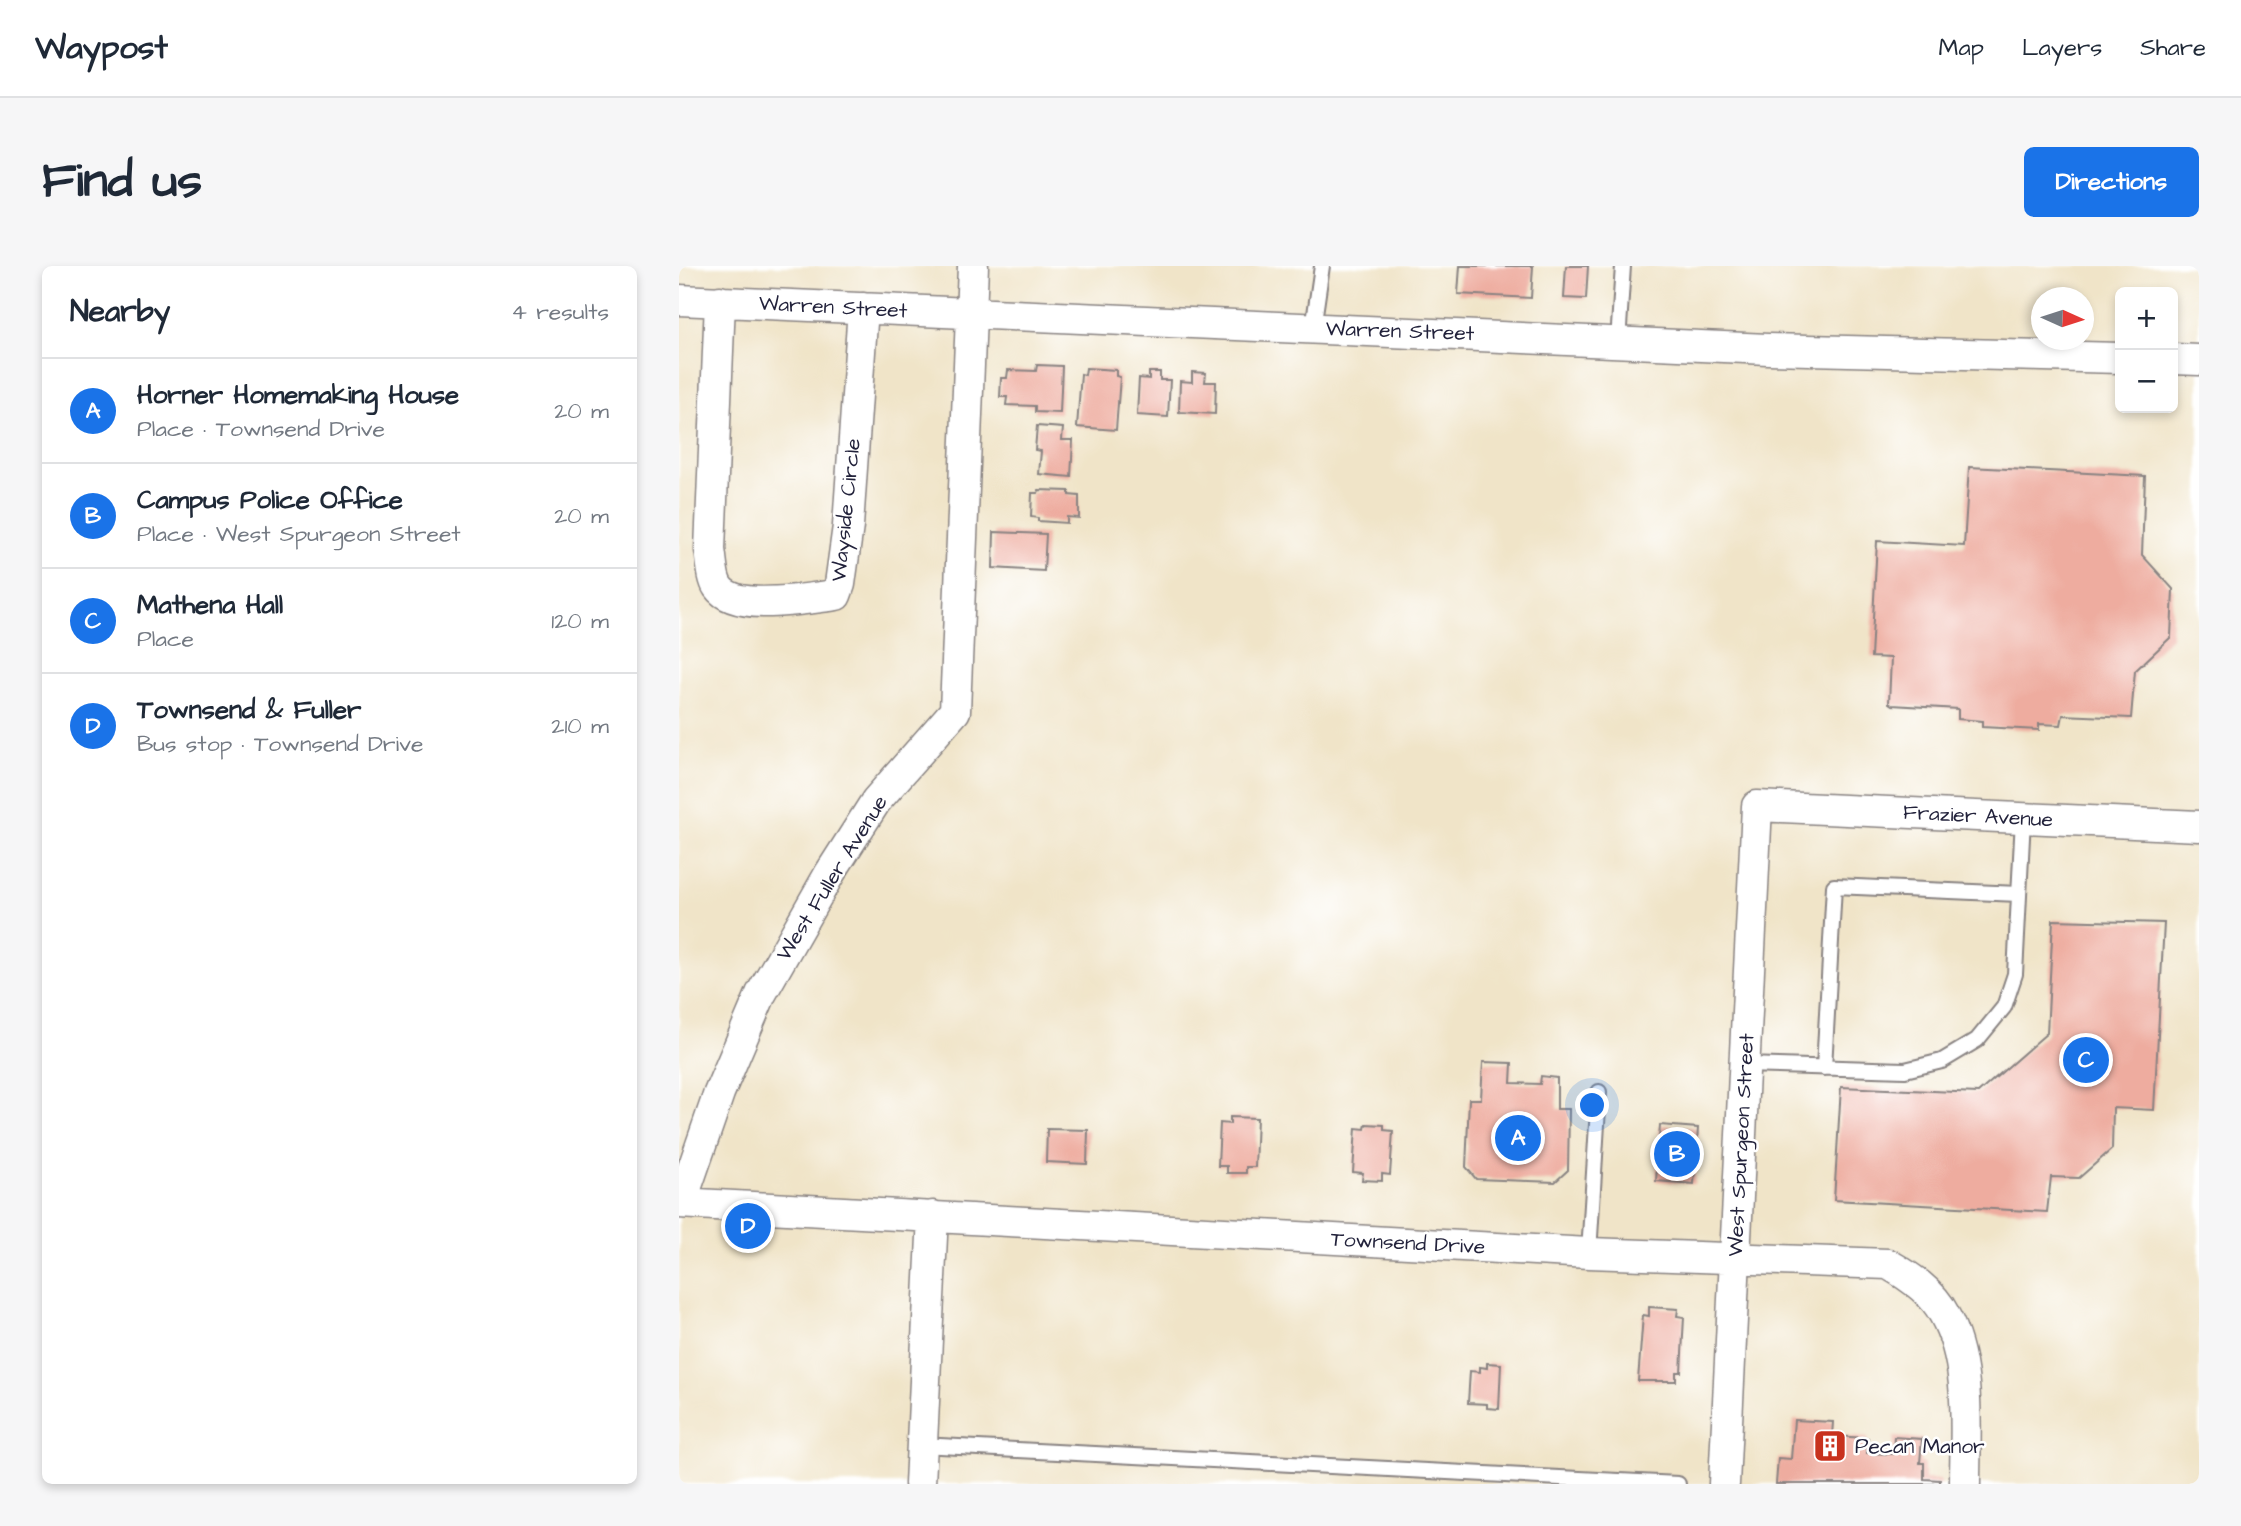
<!DOCTYPE html>
<meta charset="utf-8">
<style>
:root{--surface:#fff;--page:#f6f6f7;--text:#1f2937;--muted:#747a83;--line:#e0e1e3;--accent:#1a73e8}
body{margin:0;font-family:"Architects Daughter",sans-serif;background:var(--page);color:var(--text)}
.controls{position:absolute;right:21px;top:21px;display:grid;overflow:hidden;border-radius:10px;box-shadow:0 4px 10px #0003}
.controls button{width:63px;height:63px;display:grid;place-items:center;padding:0;border:0;border-bottom:2px solid var(--line);background:var(--surface);color:var(--text);font:35px sans-serif}
.compass{position:absolute;left:1352px;top:21px;width:63px;height:63px;border-radius:50%;background:var(--surface);box-shadow:0 4px 10px #0003;rotate:93deg}
.you{position:absolute;left:914px;top:840px;width:24px;height:24px;margin:-18px;border:5px solid #fff;border-radius:50%;background:#1a73e8;box-shadow:0 0 0 10px #1a73e833}
.badge{display:grid;place-items:center;width:46px;height:46px;border-radius:50%;background:var(--accent);color:#fff;font-size:23px;font-weight:700}
.pin{position:absolute;translate:-50% -50%;border:4px solid #fff;box-shadow:0 2px 7px #0006}
.list{margin:0;padding:0;list-style:none}
h2{display:flex;justify-content:space-between;align-items:center;height:91px;margin:0;padding:0 28px;font-size:30px}
h2 small{font-size:23px;font-weight:400;color:var(--muted)}
.list li{display:grid;grid-template-columns:46px 1fr auto;gap:21px;align-items:center;box-sizing:border-box;height:105px;padding:0 28px;border-top:2px solid var(--line)}
.list b{display:block;font-size:26px;white-space:nowrap}
.list p{margin:0;font-size:23px;white-space:nowrap;color:var(--muted)}
.list em{font-size:23px;font-style:normal;color:var(--muted)}
.map{position:relative;flex:none;width:1520px;height:1218px;overflow:hidden;border-radius:10px}
header{display:flex;align-items:center;gap:42px;box-sizing:border-box;height:98px;padding:0 35px;background:var(--surface);border-bottom:2px solid var(--line)}
header strong{font-size:33px}
nav{display:flex;gap:38px;margin-inline-start:auto;font-size:24px}
.intro{display:flex;align-items:center;justify-content:space-between;box-sizing:border-box;height:168px;padding:0 42px}
h1{margin:0;font-size:49px}
.button{padding:18px 32px;border-radius:10px;background:var(--accent);color:#fff;font-size:24px;font-weight:700}
main{display:flex;gap:42px;padding:0 42px}
aside{flex:1;background:var(--surface);border-radius:10px;box-shadow:0 4px 10px #0003}
.map>svg:first-child{display:block}
.building{fill:#eeac9f}
.lines{fill:none;stroke-linecap:round;stroke-linejoin:round}
.service-casing{stroke:#898382;stroke-width:18}
.minor-casing{stroke:#898382;stroke-width:33}
.service{stroke:#fff;stroke-width:14}
.minor{stroke:#fff;stroke-width:30}
.labels{text-anchor:middle;dominant-baseline:central;stroke-width:5;stroke-linejoin:round;paint-order:stroke}
.street-label{font-size:21px;fill:#22223b;stroke:#fff}
.poi-label{font-size:21px;fill:#22223b;stroke:#fff;text-anchor:start}
</style>
<header>
<strong>Waypost</strong>
<nav><a>Map</a><a>Layers</a><a>Share</a></nav>
</header>
<div class="intro"><h1>Find us</h1><a class="button">Directions</a></div>
<main>
<aside>
<h2>Nearby<small>4 results</small></h2>
<ul class="list">
<li><span class="badge">A</span><div><b>Horner Homemaking House</b><p>Place · Townsend Drive</p></div><em>20 m</em></li>
<li><span class="badge">B</span><div><b>Campus Police Office</b><p>Place · West Spurgeon Street</p></div><em>20 m</em></li>
<li><span class="badge">C</span><div><b>Mathena Hall</b><p>Place</p></div><em>120 m</em></li>
<li><span class="badge">D</span><div><b>Townsend &amp; Fuller</b><p>Bus stop · Townsend Drive</p></div><em>210 m</em></li>
</ul>
</aside>
<div class="map">
<svg width="1520" height="1218" viewBox="0 0 1520 1218">
<rect width="100%" height="100%" fill="#fff"/>
<filter id="ink" filterUnits="userSpaceOnUse"><feTurbulence type="fractalNoise" baseFrequency=".0143" numOctaves="2"/><feDisplacementMap in="SourceGraphic" scale="14" xChannelSelector="R" yChannelSelector="G"/><feConvolveMatrix kernelMatrix="1 2 1 2 8 2 1 2 1" color-interpolation-filters="sRGB"/></filter>
<filter id="wash" filterUnits="userSpaceOnUse"><feTurbulence type="fractalNoise" baseFrequency=".00686" numOctaves="4" result="noise"/><feDisplacementMap in="SourceGraphic" scale="28" xChannelSelector="R" yChannelSelector="G"/><feGaussianBlur stdDeviation="1.57" result="paint"/><feColorMatrix in="noise" values="0 0 0 0 0 0 0 0 0 0 0 0 0 0 0 0 0 1.4 0 .05"/><feComposite in="paint" operator="in"/></filter>
<g filter="url(#wash)">
<rect width="100%" height="100%" fill="#f0e4c8"/>
<g id="blocks">
<path class="building" d="M 781,0 L 854,0 L 852,32 L 779,28 Z
M 887,0 L 909,0 L 907,33 L 885,32 Z
M 358,99 L 383,100 L 381,147 L 356,146 L 356,140 L 327,139 L 328,131 L 321,131 L 322,112 L 328,112 L 329,104 L 357,105 Z
M 407,102 L 437,104 L 437,110 L 441,111 L 437,164 L 398,161 L 402,108 L 406,109 Z
M 470,106 L 481,106 L 481,114 L 491,114 L 489,151 L 458,149 L 460,112 L 470,113 Z
M 513,106 L 527,107 L 526,116 L 537,116 L 536,148 L 500,146 L 501,115 L 513,116 Z
M 358,160 L 384,162 L 383,174 L 394,174 L 392,211 L 360,208 L 362,185 L 356,184 Z
M 1290,201 L 1466,210 L 1463,289 L 1494,323 L 1492,371 L 1456,405 L 1452,452 L 1384,449 L 1382,459 L 1360,458 L 1360,464 L 1303,461 L 1303,455 L 1279,453 L 1279,443 L 1213,439 L 1210,437 L 1212,392 L 1192,391 L 1198,275 L 1285,280 Z
M 360,224 L 390,225 L 390,229 L 400,230 L 400,252 L 388,251 L 388,257 L 359,255 L 359,252 L 352,251 L 353,227 L 359,227 Z
M 315,266 L 367,268 L 365,305 L 314,302 Z
M 1374,654 L 1485,657 L 1475,844 L 1434,842 L 1433,883 L 1400,912 L 1372,911 L 1368,946 L 1155,934 L 1162,821 L 1299,827 L 1368,767 Z
M 804,796 L 833,797 L 832,817 L 861,818 L 862,810 L 878,812 L 878,843 L 890,843 L 889,904 L 876,916 L 797,913 L 787,901 L 790,833 L 802,833 Z
M 551,851 L 578,852 L 576,901 L 567,901 L 567,907 L 548,907 L 548,900 L 539,900 L 541,857 L 551,858 Z
M 687,858 L 705,859 L 705,864 L 714,865 L 711,909 L 703,908 L 703,915 L 683,914 L 684,907 L 674,906 L 677,862 L 686,863 Z
M 981,859 L 1019,862 L 1015,918 L 977,915 Z
M 368,863 L 409,864 L 408,898 L 367,896 Z
M 970,1041 L 999,1043 L 998,1050 L 1005,1051 L 1002,1106 L 997,1106 L 997,1115 L 959,1115 L 964,1049 L 970,1050 Z
M 808,1097 L 822,1098 L 820,1143 L 808,1142 L 808,1138 L 789,1137 L 791,1105 L 801,1106 L 801,1101 L 808,1102 Z
M 1115,1154 L 1154,1156 L 1153,1170 L 1189,1172 L 1188,1187 L 1214,1188 L 1215,1171 L 1243,1173 L 1241,1197 L 1245,1197 L 1245,1213 L 1261,1214 L 1261,1218 L 1097,1218 L 1099,1192 L 1112,1193 Z"/>
</g>
</g>
<g filter="url(#ink)">
<use href="#blocks" fill-opacity="0" stroke="#898382" stroke-width="2"/>
<g class="lines">
<defs>
<path id="service" d="M 634,62 L 643,0
M 939,76 L 944,0
M 1066,799 L 1226,804 L 1263,795 L 1298,774 L 1325,741 L 1336,708 L 1344,552
M 1145,802 L 1155,620 L 1340,628
M 910,987 L 920,826
M 242,1179 L 999,1218"/>
<path id="minor" d="M 0,34 L 1089,83 L 1441,92
M 41,35 L 31,284 C 33,295 33,312 39,321 C 57,347 130,332 157,329 L 161,318 L 169,260 L 184,42
M 1494,93 L 1520,94
M 0,937 L 910,987 L 1209,998 C 1230,1010 1254,1026 1265,1048 C 1293,1098 1286,1163 1286,1218
M 2,937 L 40,827 L 82,728 L 151,607 L 197,535 L 276,445 L 294,0
M 241,1218 L 254,950
M 1045,1218 L 1078,540 L 1520,560"/>
</defs>
<use href="#service" class="service-casing"/>
<use href="#minor" class="minor-casing"/>
<use href="#service" class="service"/>
<use href="#minor" class="minor"/>
</g>
</g>
<defs>
<symbol id="building-square" viewBox="-11 -11 22 22"><rect x="-9" y="-9" width="18" height="18" rx="4" fill="#c8321e" stroke="#fff"/><path d="M-4-6H4V6H1V3H-1V6H-4ZM-2.5-4.3h1.7v1.8h-1.7ZM.8-4.3h1.7v1.8H.8ZM-2.5-1h1.7V.8h-1.7ZM.8-1h1.7V.8H.8Z" fill="#fff"/></symbol>
</defs>
<g fill-rule="evenodd">
<use href="#building-square" x="1132" y="1161" width="38" height="38"/>
</g>
<g class="labels">
<g class="street-label">
<text transform="translate(154 41) rotate(3)">Warren Street</text>
<text transform="translate(721 65) rotate(2)">Warren Street</text>
<text transform="translate(167 244) rotate(-84)">Wayside Circle</text>
<text transform="translate(1299 550) rotate(3)">Frazier Avenue</text>
<text transform="translate(153 612) rotate(-58)">West Fuller Avenue</text>
<text transform="translate(1062 879) rotate(-87)">West Spurgeon Street</text>
<text transform="translate(729 977) rotate(3)">Townsend Drive</text>
</g>
<g class="poi-label">
<text x="1176" y="1180">Pecan Manor</text>
</g>
</g>
</svg>
<div class="controls">
<button>+</button>
<button>−</button>
</div>
<svg class="compass" viewBox="-18 -18 36 36"><path d="M0-13l5 13h-10z" fill="#e53935"/><path d="M0 13l5-13h-10z" fill="#747a83"/></svg>
<div class="you"></div>
<div class="pin badge" style="left:839px;top:872px">A</div>
<div class="pin badge" style="left:998px;top:888px">B</div>
<div class="pin badge" style="left:1407px;top:794px">C</div>
<div class="pin badge" style="left:69px;top:960px">D</div>
</div>
</main>
